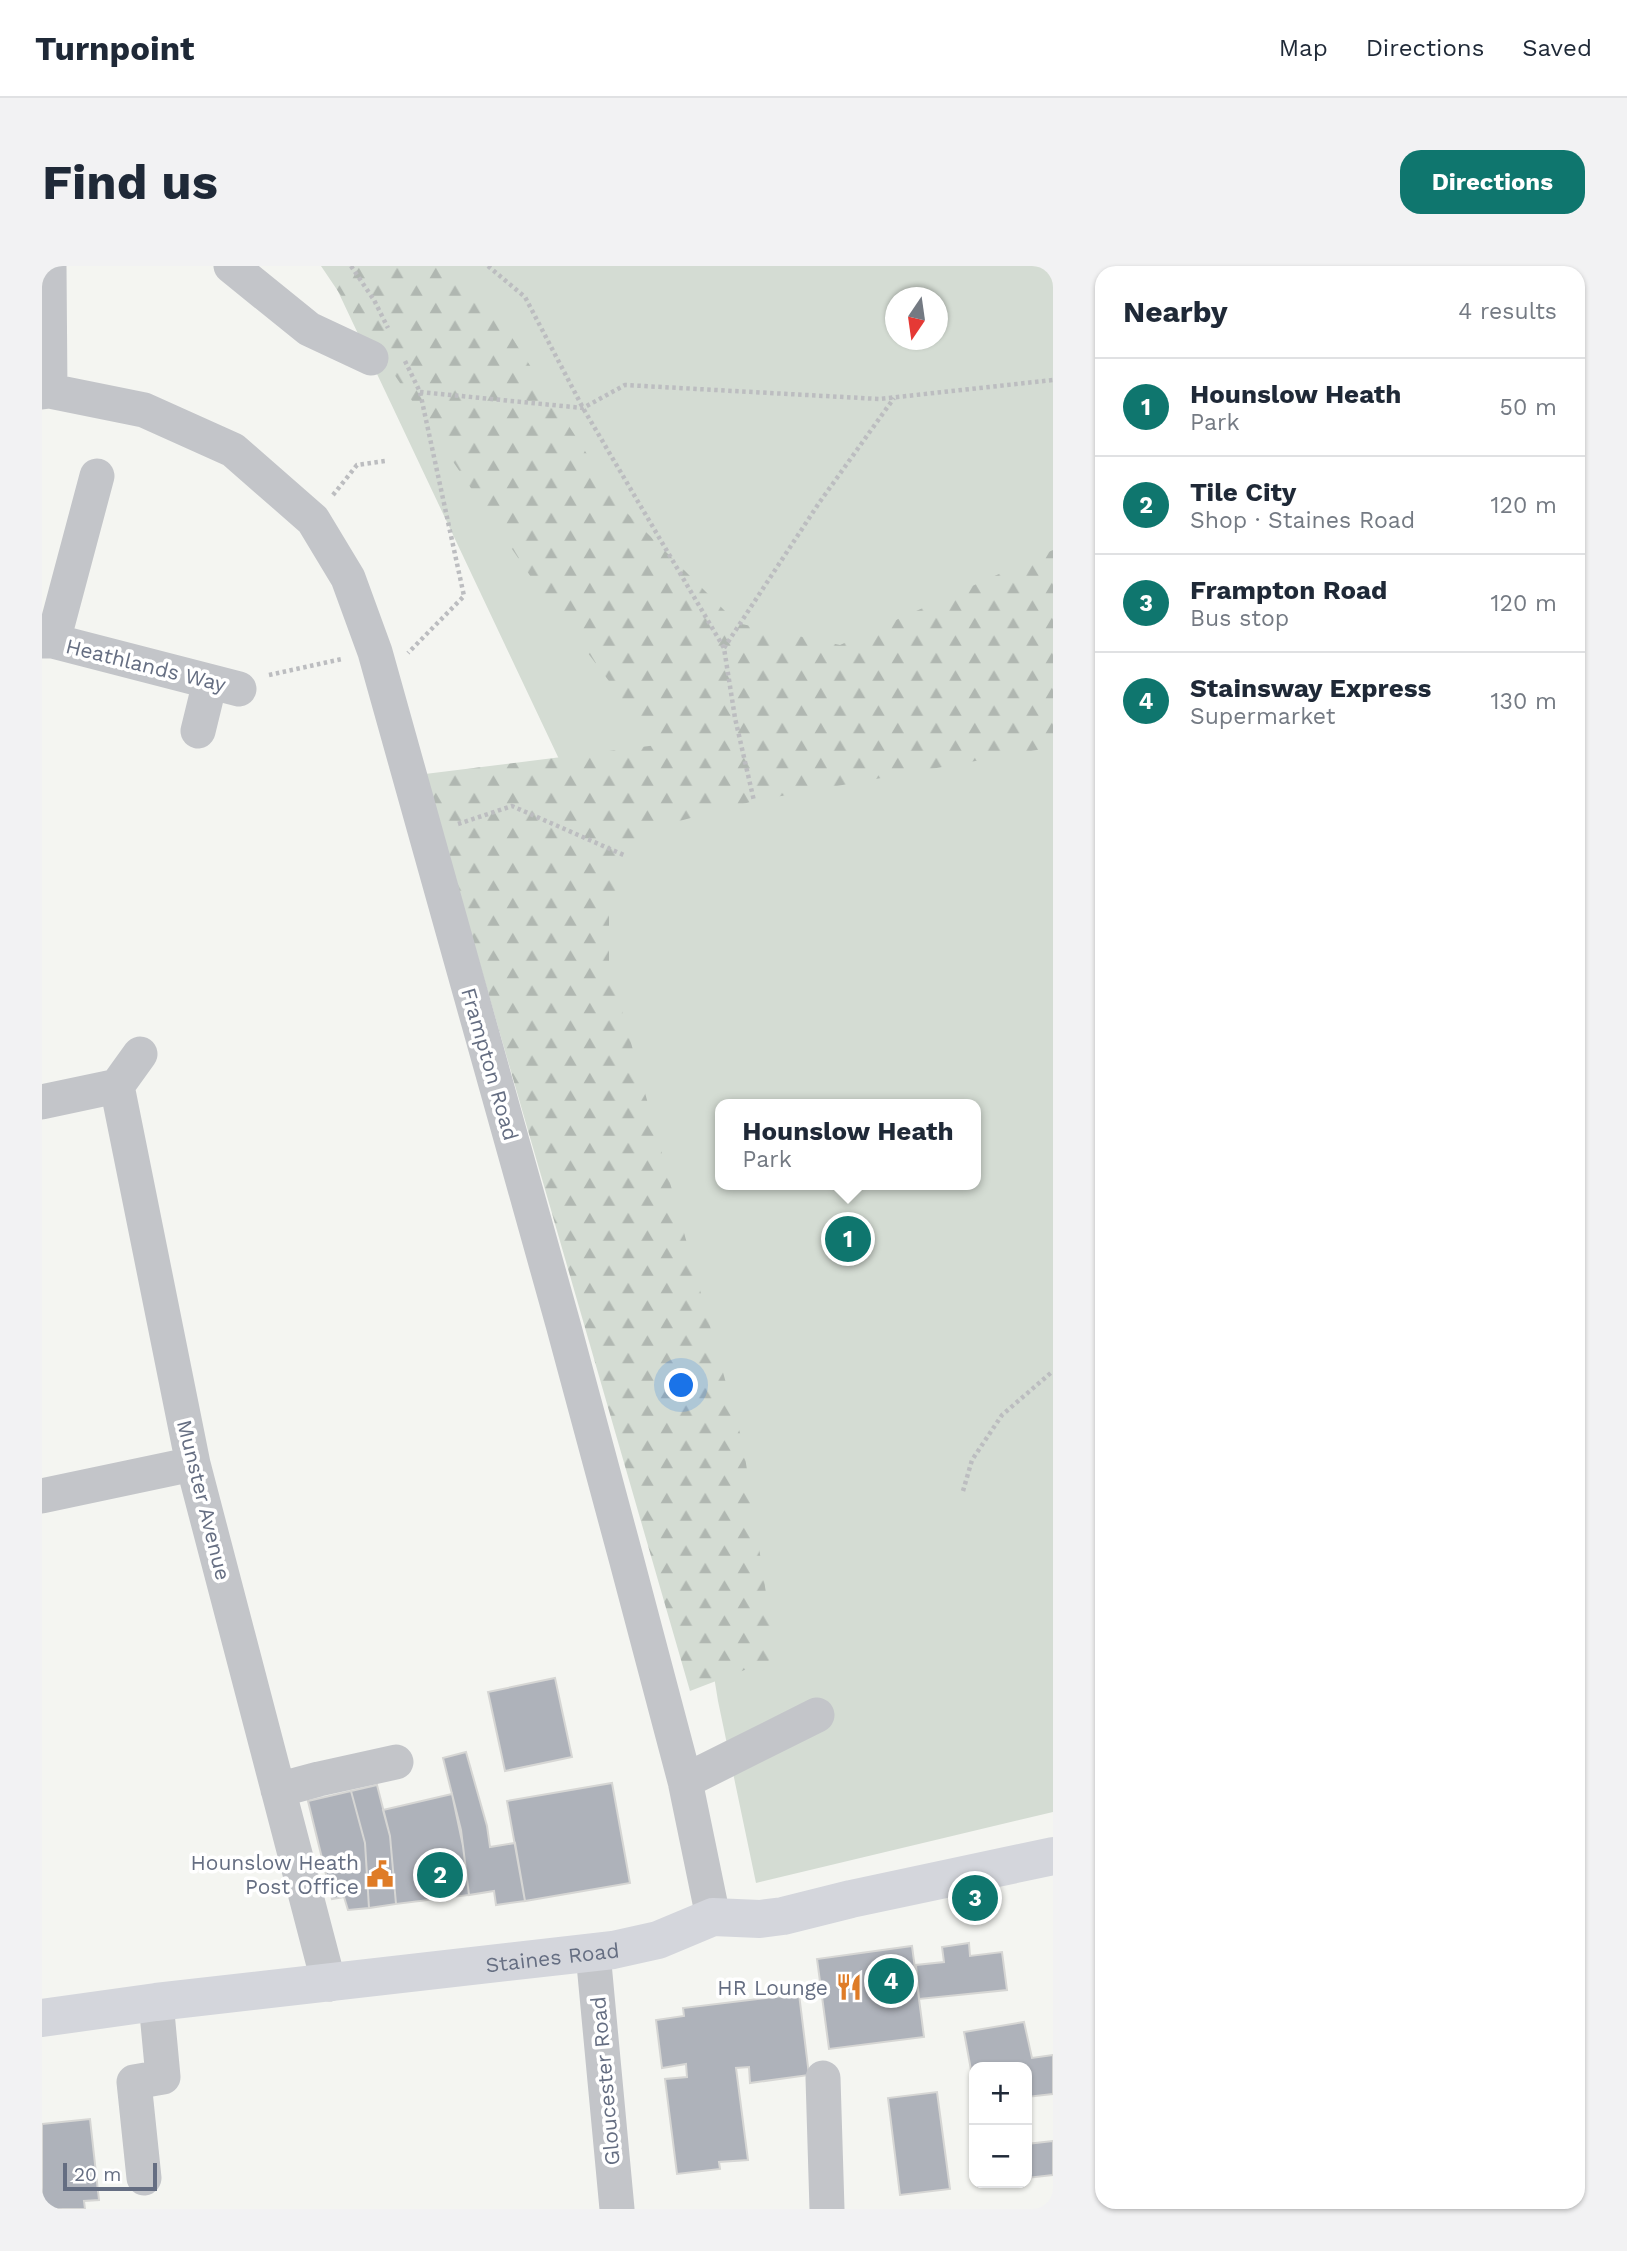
<!DOCTYPE html>
<meta charset="utf-8">
<style>
:root{--surface:#fff;--page:#f2f2f3;--text:#1f2937;--muted:#747a83;--line:#e0e1e3;--accent:#0f766e}
body{margin:0;font-family:"Work Sans",sans-serif;background:var(--page);color:var(--text)}
.controls{position:absolute;right:21px;bottom:21px;display:grid;overflow:hidden;border-radius:14px;box-shadow:0 2px 5px #0004}
.controls button{width:63px;height:63px;display:grid;place-items:center;padding:0;border:0;border-bottom:2px solid var(--line);background:var(--surface);color:var(--text);font:35px sans-serif}
.compass{position:absolute;left:843px;top:21px;width:63px;height:63px;border-radius:50%;background:var(--surface);box-shadow:0 2px 5px #0004;rotate:193deg}
.scale{position:absolute;left:21px;bottom:18px;width:94px;box-sizing:border-box;padding-left:7px;border:4px solid #656e82;border-top:0;font-size:19px;line-height:24px;white-space:nowrap;color:#656e82;-webkit-text-stroke:5px #fff;paint-order:stroke}
.you{position:absolute;left:640px;top:1120px;width:24px;height:24px;margin:-18px;border:5px solid #fff;border-radius:50%;background:#1a73e8;box-shadow:0 0 0 10px #1a73e833}
.badge{display:grid;place-items:center;width:46px;height:46px;border-radius:50%;background:var(--accent);color:#fff;font-size:23px;font-weight:700}
.pin{position:absolute;translate:-50% -50%;border:4px solid #fff;box-shadow:0 2px 7px #0006}
.popup{position:absolute;left:673px;top:833px;width:266px;height:91px;box-sizing:border-box;display:grid;place-content:center;border-radius:14px;background:var(--surface);filter:drop-shadow(0 2px 5px #0005);font-size:23px;white-space:nowrap;color:var(--muted)}
.popup b{font-size:26px;color:var(--text)}
.popup::after{content:'';position:absolute;left:50%;top:100%;margin-left:-14px;border:14px solid transparent;border-top-color:var(--surface)}
.list{margin:0;padding:0;list-style:none}
h2{display:flex;justify-content:space-between;align-items:center;height:91px;margin:0;padding:0 28px;font-size:30px}
h2 small{font-size:23px;font-weight:400;color:var(--muted)}
.list li{display:grid;grid-template-columns:46px 1fr auto;gap:21px;align-items:center;box-sizing:border-box;height:98px;padding:0 28px;border-top:2px solid var(--line)}
.list b{display:block;font-size:26px;white-space:nowrap}
.list p{margin:0;font-size:23px;white-space:nowrap;color:var(--muted)}
.list em{font-size:23px;font-style:normal;color:var(--muted)}
.map{position:relative;flex:none;width:1011px;height:1943px;overflow:hidden;border-radius:21px}
header{display:flex;align-items:center;gap:42px;box-sizing:border-box;height:98px;padding:0 35px;background:var(--surface);border-bottom:2px solid var(--line)}
header strong{font-size:33px}
nav{display:flex;gap:38px;margin-inline-start:auto;font-size:24px}
.intro{display:flex;align-items:center;justify-content:space-between;box-sizing:border-box;height:168px;padding:0 42px}
h1{margin:0;font-size:49px}
.button{padding:18px 32px;border-radius:21px;background:var(--accent);color:#fff;font-size:24px;font-weight:700}
main{display:flex;gap:42px;padding:0 42px}
aside{flex:1;background:var(--surface);border-radius:21px;box-shadow:0 2px 5px #0004}
.map>svg:first-child{display:block}
.green{fill:#d4dcd3;fill-rule:evenodd}
.forest{fill:url(#forest-firs)}
.building{fill:#aeb2ba;stroke:#d6d6d4;stroke-width:2}
.lines{fill:none;stroke-linecap:round;stroke-linejoin:round}
.path{stroke:#bcbdc0;stroke-width:4.5;stroke-dasharray:3.5 3.5;stroke-linecap:butt}
.minor{stroke:#c3c5c9;stroke-width:35}
.major{stroke:#d4d6dc;stroke-width:38}
.labels{text-anchor:middle;dominant-baseline:central;stroke-width:7;stroke-linejoin:round;paint-order:stroke}
.street-label{font-size:21px;fill:#656e82;stroke:#fff}
.poi-label{font-size:21px;fill:#656e82;stroke:#fff;text-anchor:end}
</style>
<header>
<strong>Turnpoint</strong>
<nav><a>Map</a><a>Directions</a><a>Saved</a></nav>
</header>
<div class="intro"><h1>Find us</h1><a class="button">Directions</a></div>
<main>
<div class="map">
<svg width="1011" height="1943" viewBox="0 0 1011 1943">
<defs>
<pattern id="forest-firs" width="22" height="20" patternUnits="userSpaceOnUse" patternTransform="scale(1.75)"><rect width="22" height="20" fill="#d4dcd3"/><path d="M5 1l3.5 6h-7zM16 11l3.5 6h-7z" fill="#b0b7b1"/></pattern>
</defs>
<rect width="100%" height="100%" fill="#f4f5f1"/>
<path class="green" d="M 284,0 L 1011,0 L 1011,1546 L 714,1617 L 676,1435 L 525,510 ZM 853,32 L 895,32 L 895,74 L 853,74 ZM 678,838 L 934,838 L 934,919 L 678,919 Z"/>
<path class="forest" d="M 279,0 L 405,0 L 451,42 L 579,241 L 695,357 L 798,379 L 1011,284 L 1011,481 L 712,535 L 615,561 L 584,590 L 567,646 L 567,698 L 701,1178 L 734,1392 L 648,1425 L 383,508 L 615,479 L 491,314 Z"/>
<path class="building" d="M 513,1412 L 530,1491 L 463,1505 L 446,1426 Z
M 424,1486 L 445,1560 L 448,1581 L 473,1577 L 483,1635 L 454,1639 L 452,1625 L 427,1629 L 419,1564 L 401,1492 Z
M 570,1517 L 588,1617 L 483,1635 L 465,1535 Z
M 335,1519 L 348,1570 L 354,1638 L 327,1642 L 323,1577 L 309,1525 Z
M 309,1525 L 323,1577 L 327,1642 L 306,1644 L 302,1631 L 290,1633 L 266,1535 Z
M 410,1528 L 421,1580 L 427,1629 L 354,1638 L 348,1570 L 341,1544 Z
M 927,1677 L 928,1690 L 960,1686 L 965,1724 L 877,1733 L 874,1699 L 902,1696 L 900,1681 Z
M 870,1680 L 882,1771 L 787,1783 L 775,1693 Z
M 757,1728 L 767,1809 L 708,1817 L 707,1801 L 694,1802 L 706,1894 L 677,1896 L 678,1903 L 635,1908 L 623,1813 L 645,1811 L 644,1798 L 620,1802 L 614,1754 L 642,1750 L 641,1742 Z
M 982,1756 L 990,1792 L 1011,1789 L 1011,1828 L 985,1831 L 985,1801 L 932,1801 L 932,1836 L 929,1837 L 929,1804 L 922,1766 Z
M 895,1826 L 908,1923 L 858,1929 L 846,1832 Z
M 48,1853 L 57,1934 L 42,1935 L 43,1943 L 4,1943 L 3,1938 L 0,1938 L 0,1858 Z
M 1011,1875 L 1011,1909 L 985,1912 L 985,1878 Z"/>
<g class="lines">
<path class="path" d="M 309,0 L 332,34 L 346,62
M 446,0 L 483,31 L 541,142 L 682,382 L 693,452 L 712,535
M 363,95 L 378,126 L 422,330 L 366,387
M 378,126 L 541,142 L 583,119 L 837,133 L 1011,114
M 291,229 L 315,199 L 343,195
M 682,382 L 777,237 L 852,132
M 227,409 L 300,393
M 416,558 L 470,540 L 584,590
M 921,1225 L 930,1194 L 960,1149 L 1011,1105"/>
<path class="minor" d="M 7,0 L 8,125
M 189,0 L 267,63 L 329,92
M 0,126 L 8,125 L 102,144 L 191,184 L 271,254 L 306,312 L 333,386 L 521,1058 L 584,1292 L 643,1515 L 671,1651
M 0,375 L 11,375 L 197,423
M 11,375 L 55,210
M 156,465 L 168,416
M 75,820 L 98,788
M 0,836 L 75,820 L 151,1198 L 287,1718
M 0,1230 L 151,1198
M 643,1515 L 775,1449
M 236,1524 L 277,1513 L 354,1496
M 551,1687 L 575,1943
M 781,1812 L 785,1943
M 102,1912 L 92,1816 L 121,1811 L 114,1736"/>
<path class="major" id="s1" d="M 0,1752 L 114,1736 L 571,1684 L 616,1674 L 671,1651 L 718,1653 L 741,1650 L 809,1633 L 1011,1590"/>
</g>
<defs>
<symbol id="civic-bare" viewBox="-9 -9 18 18"><path d="M-.6-6.5H3V-4.5H.6V-3L4-1V1h2V6H-6V1h2V-1L-.6-3ZM-1.2 2.5V6h2.4V2.5Z" fill="#df7c27" stroke="#fff" stroke-width="2.5" paint-order="stroke"/></symbol>
<symbol id="restaurant-bare" viewBox="-9 -9 18 18"><path d="M-5-6h1v4h1v-4h1v4h1v-4h1v5L-1.5 .5V6h-2V.5L-5-1ZM5-6V6H3V1.5H1.5Q1.5-4 5-6Z" fill="#df7c27" stroke="#fff" stroke-width="2.5" paint-order="stroke"/></symbol>
</defs>
<g fill-rule="evenodd">
<use href="#civic-bare" x="319" y="1589" width="38" height="38"/>
<use href="#restaurant-bare" x="788" y="1702" width="38" height="38"/>
</g>
<g class="labels">
<g class="street-label">
<text transform="translate(104 399) rotate(14)">Heathlands Way</text>
<text transform="translate(448 798) rotate(74)">Frampton Road</text>
<text transform="translate(162 1234) rotate(76)">Munster Avenue</text>
<text stroke="none"><textPath href="#s1" startOffset="514">Staines Road</textPath></text>
<text transform="translate(563 1815) rotate(-95)">Gloucester Road</text>
</g>
<g class="poi-label">
<text x="317" y="1596">Hounslow Heath<tspan x="317" dy="24">Post Office</tspan></text>
<text x="786" y="1721">HR Lounge</text>
</g>
</g>
</svg>
<div class="controls">
<button>+</button>
<button>−</button>
</div>
<svg class="compass" viewBox="-18 -18 36 36"><path d="M0-13l5 13h-10z" fill="#e53935"/><path d="M0 13l5-13h-10z" fill="#747a83"/></svg>
<div class="scale">20 m</div>
<div class="you"></div>
<div class="pin badge" style="left:806px;top:973px">1</div>
<div class="popup"><b>Hounslow Heath</b>Park</div>
<div class="pin badge" style="left:398px;top:1609px">2</div>
<div class="pin badge" style="left:933px;top:1632px">3</div>
<div class="pin badge" style="left:849px;top:1715px">4</div>
</div>
<aside>
<h2>Nearby<small>4 results</small></h2>
<ul class="list">
<li><span class="badge">1</span><div><b>Hounslow Heath</b><p>Park</p></div><em>50 m</em></li>
<li><span class="badge">2</span><div><b>Tile City</b><p>Shop · Staines Road</p></div><em>120 m</em></li>
<li><span class="badge">3</span><div><b>Frampton Road</b><p>Bus stop</p></div><em>120 m</em></li>
<li><span class="badge">4</span><div><b>Stainsway Express</b><p>Supermarket</p></div><em>130 m</em></li>
</ul>
</aside>
</main>
